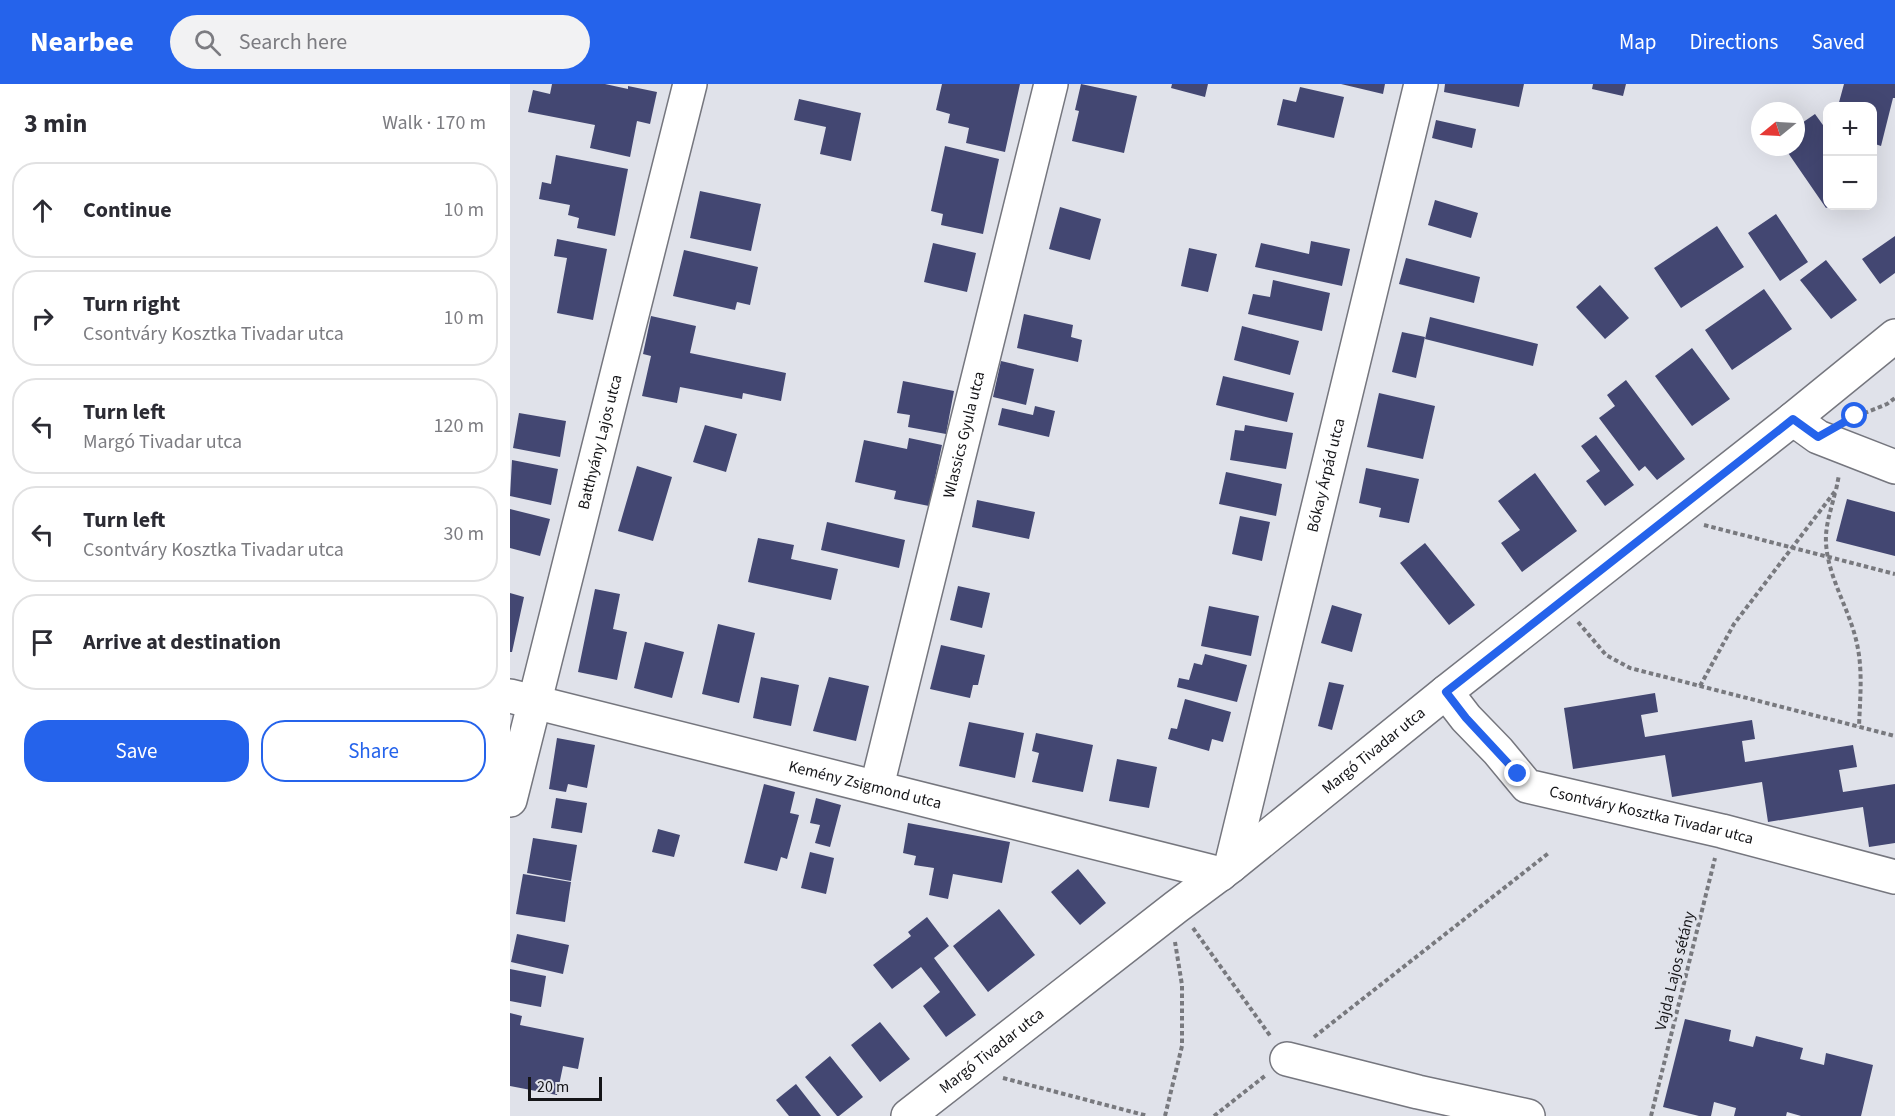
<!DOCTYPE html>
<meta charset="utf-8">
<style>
:root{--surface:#fff;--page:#f2f2f3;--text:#2b2b33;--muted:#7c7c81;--line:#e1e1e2;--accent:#2563eb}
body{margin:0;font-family:"Source Sans 3",sans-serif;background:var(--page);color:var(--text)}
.controls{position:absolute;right:18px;top:18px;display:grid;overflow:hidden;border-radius:12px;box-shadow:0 6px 24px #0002}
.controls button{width:54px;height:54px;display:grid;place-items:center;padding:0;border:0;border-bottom:2px solid var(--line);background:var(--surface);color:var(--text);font:30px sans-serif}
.compass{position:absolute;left:1241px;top:18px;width:54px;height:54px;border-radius:50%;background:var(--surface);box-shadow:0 6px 24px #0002;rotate:252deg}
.scale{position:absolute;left:18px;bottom:15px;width:74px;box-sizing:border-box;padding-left:6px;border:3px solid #151518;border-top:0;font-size:16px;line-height:21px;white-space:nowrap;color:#151518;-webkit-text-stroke:4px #e0e2ea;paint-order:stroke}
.stop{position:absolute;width:18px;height:18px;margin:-14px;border:4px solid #2563eb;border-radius:50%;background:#fff}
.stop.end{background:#2563eb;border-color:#fff;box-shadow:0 2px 6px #0008}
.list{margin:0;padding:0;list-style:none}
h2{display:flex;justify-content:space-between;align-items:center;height:78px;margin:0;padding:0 24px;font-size:26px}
h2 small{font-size:20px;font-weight:400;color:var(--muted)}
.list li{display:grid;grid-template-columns:39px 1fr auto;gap:18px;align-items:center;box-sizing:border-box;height:96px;margin:0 12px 12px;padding:0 12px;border:2px solid var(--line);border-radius:24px}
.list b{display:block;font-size:22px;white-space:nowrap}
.list p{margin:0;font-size:20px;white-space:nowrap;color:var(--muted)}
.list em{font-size:20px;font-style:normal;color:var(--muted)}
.actions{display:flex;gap:12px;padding:18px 24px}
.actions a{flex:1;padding:14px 0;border:2px solid var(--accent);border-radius:24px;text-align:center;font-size:21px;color:var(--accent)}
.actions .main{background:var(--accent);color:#fff}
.icon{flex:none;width:33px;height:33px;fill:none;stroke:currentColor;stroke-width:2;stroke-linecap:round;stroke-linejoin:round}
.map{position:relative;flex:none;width:1385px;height:1032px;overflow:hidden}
header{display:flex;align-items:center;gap:36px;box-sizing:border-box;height:84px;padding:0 30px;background:var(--accent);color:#fff}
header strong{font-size:28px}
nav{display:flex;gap:33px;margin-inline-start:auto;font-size:21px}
.search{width:420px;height:54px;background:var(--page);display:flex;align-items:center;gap:15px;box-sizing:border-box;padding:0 21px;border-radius:33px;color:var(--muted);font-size:22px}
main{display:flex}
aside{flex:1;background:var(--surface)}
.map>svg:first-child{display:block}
.building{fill:#434772}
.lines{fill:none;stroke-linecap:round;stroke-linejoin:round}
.minor-casing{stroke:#75767e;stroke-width:36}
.path{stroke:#78797e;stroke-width:4;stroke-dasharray:4.5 3;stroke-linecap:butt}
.minor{stroke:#fff;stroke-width:33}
.route{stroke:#2563eb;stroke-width:8}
.labels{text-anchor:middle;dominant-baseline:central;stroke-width:6;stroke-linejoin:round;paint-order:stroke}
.street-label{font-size:16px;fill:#151518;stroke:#e0e2ea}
</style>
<header>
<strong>Nearbee</strong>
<div class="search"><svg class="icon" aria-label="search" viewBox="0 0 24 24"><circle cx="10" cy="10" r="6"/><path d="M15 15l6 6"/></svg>Search here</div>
<nav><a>Map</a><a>Directions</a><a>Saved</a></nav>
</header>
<main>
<aside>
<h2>3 min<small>Walk · 170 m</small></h2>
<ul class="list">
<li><svg class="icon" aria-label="ahead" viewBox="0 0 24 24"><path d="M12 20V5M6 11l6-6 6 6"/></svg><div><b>Continue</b></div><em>10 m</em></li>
<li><svg class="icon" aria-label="right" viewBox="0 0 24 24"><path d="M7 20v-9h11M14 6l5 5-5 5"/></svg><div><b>Turn right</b><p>Csontváry Kosztka Tivadar utca</p></div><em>10 m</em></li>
<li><svg class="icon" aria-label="left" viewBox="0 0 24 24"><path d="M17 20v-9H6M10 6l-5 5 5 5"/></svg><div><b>Turn left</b><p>Margó Tivadar utca</p></div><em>120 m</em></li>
<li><svg class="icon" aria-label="left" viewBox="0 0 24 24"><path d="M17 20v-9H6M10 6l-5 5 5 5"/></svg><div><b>Turn left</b><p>Csontváry Kosztka Tivadar utca</p></div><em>30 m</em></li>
<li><svg class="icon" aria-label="arrive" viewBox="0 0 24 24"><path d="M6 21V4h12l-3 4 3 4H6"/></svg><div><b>Arrive at destination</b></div></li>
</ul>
<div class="actions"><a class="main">Save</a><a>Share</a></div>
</aside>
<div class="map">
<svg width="1385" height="1032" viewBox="0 0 1385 1032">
<rect width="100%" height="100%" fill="#e0e2ea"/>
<path class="building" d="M 42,0 L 95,0 L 118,5 L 118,2 L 147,8 L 140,40 L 127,37 L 120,73 L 80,64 L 85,41 L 18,28 L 23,6 L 40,10 Z
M 432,0 L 510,0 L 495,68 L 456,59 L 459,44 L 438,39 L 440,30 L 426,26 Z
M 571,0 L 627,12 L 614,69 L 562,57 L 569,27 L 565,26 Z
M 662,0 L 698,0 L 695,13 L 661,4 Z
M 831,0 L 875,0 L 873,10 Z
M 935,0 L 1014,0 L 1009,23 L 934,8 Z
M 1083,0 L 1116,0 L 1113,12 L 1082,5 Z
M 1334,0 L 1385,0 L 1385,14 L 1383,14 L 1371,62 L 1362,59 L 1362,22 L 1328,22 Z
M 790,3 L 834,13 L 824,54 L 767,41 L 773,15 L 786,18 Z
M 289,15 L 351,29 L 341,77 L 310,70 L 316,43 L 284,36 Z
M 1305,30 L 1318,48 L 1318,123 L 1316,124 L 1274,63 L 1286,63 L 1286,43 Z
M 926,36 L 966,45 L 962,64 L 922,54 Z
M 435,62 L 489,75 L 473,150 L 431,141 L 433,130 L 421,127 Z
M 46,71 L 118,85 L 105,152 L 67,144 L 69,134 L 58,131 L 60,121 L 29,115 L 32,98 L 41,100 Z
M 190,107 L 251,120 L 241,167 L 180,154 Z
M 925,116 L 968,129 L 961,154 L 918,141 Z
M 550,123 L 591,135 L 580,176 L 539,165 Z
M 1266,130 L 1298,178 L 1270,197 L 1238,149 Z
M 1207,142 L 1234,183 L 1171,224 L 1144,184 Z
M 1385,152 L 1385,189 L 1370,200 L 1352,175 Z
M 47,155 L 97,165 L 83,236 L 47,229 L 57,174 L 44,172 Z
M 801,157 L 840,165 L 832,202 L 745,183 L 751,159 L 799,170 Z
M 423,159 L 466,169 L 457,208 L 414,198 Z
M 679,164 L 707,170 L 698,208 L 671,202 Z
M 174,166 L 248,183 L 240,221 L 227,218 L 225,226 L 163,212 Z
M 896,174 L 970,193 L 964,219 L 889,200 Z
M 1316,176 L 1347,216 L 1321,235 L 1290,196 Z
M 763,196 L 820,209 L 812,247 L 738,230 L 743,210 L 760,213 Z
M 1090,201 L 1119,234 L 1095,255 L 1066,223 Z
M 1254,205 L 1282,245 L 1222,286 L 1195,246 Z
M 514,230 L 563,241 L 561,253 L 572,256 L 568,278 L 507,264 Z
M 141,232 L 186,242 L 180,269 L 276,289 L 271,317 L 233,309 L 232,315 L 170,303 L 167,319 L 132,312 L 141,272 L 133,270 Z
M 920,233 L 1028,260 L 1023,282 L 915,255 Z
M 732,242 L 789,257 L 780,291 L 724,276 Z
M 892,248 L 915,253 L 906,294 L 882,288 Z
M 1182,264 L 1220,315 L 1182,342 L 1145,292 Z
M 491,277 L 524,285 L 516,321 L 483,313 Z
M 713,292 L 784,309 L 777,338 L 706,321 Z
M 1116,296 L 1175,375 L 1147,396 L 1135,382 L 1129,387 L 1089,334 L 1105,322 L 1097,311 Z
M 393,297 L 444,307 L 436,350 L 398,343 L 400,331 L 387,329 Z
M 869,309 L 925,322 L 913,375 L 857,363 Z
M 525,322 L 545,327 L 539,353 L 488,341 L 492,324 L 523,331 Z
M 9,329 L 56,337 L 50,373 L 3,364 Z
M 195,341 L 227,350 L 216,388 L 183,378 Z
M 735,341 L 783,349 L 776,385 L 720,376 L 725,346 L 734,347 Z
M 1086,351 L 1124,401 L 1095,422 L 1076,397 L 1090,387 L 1071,362 Z
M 399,354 L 432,361 L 419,422 L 384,415 L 386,407 L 345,398 L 354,356 L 397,365 Z
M 2,376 L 48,385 L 41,421 L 0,412 Z
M 127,382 L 162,393 L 143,457 L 108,447 Z
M 856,384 L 909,395 L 899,439 L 869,433 L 871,424 L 849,419 Z
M 716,388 L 772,400 L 766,432 L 709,420 Z
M 1025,389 L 1067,447 L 1012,488 L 991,459 L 1010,446 L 988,417 Z
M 1337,415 L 1385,428 L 1385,472 L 1326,457 Z
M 467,416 L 525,428 L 519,455 L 462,443 Z
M 0,425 L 40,435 L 30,472 L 0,464 Z
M 730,432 L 760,438 L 752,477 L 722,470 Z
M 317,438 L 395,456 L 389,484 L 311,466 Z
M 248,454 L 284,461 L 281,475 L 328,485 L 321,516 L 238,498 Z
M 915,459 L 965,521 L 939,541 L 890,479 Z
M 448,502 L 480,509 L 472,544 L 440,536 Z
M 85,505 L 110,510 L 103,545 L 117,548 L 107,596 L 68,588 Z
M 0,509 L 14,513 L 2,568 L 0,568 Z
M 822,521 L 852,530 L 842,568 L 811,559 Z
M 699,522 L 749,532 L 741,572 L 691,562 Z
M 208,540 L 245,549 L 229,619 L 192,610 Z
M 135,558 L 174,568 L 162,614 L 124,604 Z
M 431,561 L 475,571 L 468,601 L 463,601 L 460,614 L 420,605 Z
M 695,570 L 737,581 L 727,618 L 667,603 L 669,594 L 679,596 L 684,579 L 692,581 Z
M 251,593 L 289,601 L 281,642 L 243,634 Z
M 319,593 L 359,602 L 346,657 L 303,647 Z
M 819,598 L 834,601 L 822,646 L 808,642 Z
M 1145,609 L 1148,628 L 1131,631 L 1135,653 L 1242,636 L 1245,655 L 1232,657 L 1235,678 L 1343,661 L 1347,683 L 1329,686 L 1333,708 L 1385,700 L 1385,759 L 1359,763 L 1353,723 L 1258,738 L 1252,698 L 1162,713 L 1155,671 L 1063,685 L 1054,624 Z
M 675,615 L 721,628 L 713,658 L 702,655 L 699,667 L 658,655 L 661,644 L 667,645 Z
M 459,638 L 514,649 L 505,694 L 449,682 Z
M 526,649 L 583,661 L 573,708 L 522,698 L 529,669 L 522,667 Z
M 47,654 L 85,661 L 77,704 L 58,700 L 56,708 L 39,705 Z
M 607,675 L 647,683 L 639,724 L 599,717 Z
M 254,700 L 285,708 L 280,729 L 289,731 L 277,775 L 271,773 L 267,787 L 234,779 Z
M 46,714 L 77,719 L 72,749 L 41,744 Z
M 306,714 L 331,721 L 320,763 L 305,759 L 310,741 L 300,739 Z
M 398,739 L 500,758 L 492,799 L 443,790 L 438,815 L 419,811 L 424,784 L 404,781 L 406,772 L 393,769 Z
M 148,745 L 170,751 L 164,773 L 142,768 Z
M 23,754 L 67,761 L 61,797 L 17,789 Z
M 300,768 L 324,774 L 316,810 L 291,804 Z
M 568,785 L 596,819 L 570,841 L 541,808 Z
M 13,790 L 61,798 L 55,838 L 6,830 Z
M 489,825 L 525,871 L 478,908 L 443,862 Z
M 417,833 L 439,862 L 424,874 L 466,931 L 436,953 L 413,922 L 430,908 L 411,883 L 382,905 L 363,881 L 401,852 L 398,848 Z
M 7,850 L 59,861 L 53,890 L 1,878 Z
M 0,885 L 36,892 L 31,923 L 0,917 Z
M 0,929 L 12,932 L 10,941 L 74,954 L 68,985 L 53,982 L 47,1011 L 0,1002 Z
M 1175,935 L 1221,946 L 1219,957 L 1243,963 L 1246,952 L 1293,964 L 1290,975 L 1314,981 L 1316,969 L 1363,981 L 1351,1032 L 1291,1032 L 1277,1028 L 1276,1032 L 1224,1032 L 1226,1024 L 1204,1018 L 1201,1032 L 1189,1032 L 1153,1023 Z
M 370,938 L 400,975 L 370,998 L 341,961 Z
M 320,972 L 353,1013 L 329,1032 L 327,1032 L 295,993 Z
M 286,1000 L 311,1032 L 279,1032 L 266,1016 Z"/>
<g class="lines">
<defs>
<g id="minor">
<path d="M 1283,335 L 1308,353 L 1385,383"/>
<path id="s1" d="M 936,608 L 956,634 L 988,667 L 1017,702 L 1212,747 L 1385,793"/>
<path id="s2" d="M 0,612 L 711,790"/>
<path id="s3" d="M 367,702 L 541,0"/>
<path id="s4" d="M 0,716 L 180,0"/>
<path id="s5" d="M 721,782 L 911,0"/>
<path d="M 777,975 L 908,1008 L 1018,1032"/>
<path id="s6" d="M 398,1032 L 666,823 L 721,782 L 936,608 L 1283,335 L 1385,252"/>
</g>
</defs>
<use href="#minor" class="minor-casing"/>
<path class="path" d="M 1340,335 L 1377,320 L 1385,314
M 1325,409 C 1321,426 1315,442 1316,459 C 1318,494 1340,526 1347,560 C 1353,587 1350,615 1349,643
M 1194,441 L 1385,490
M 1068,538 L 1096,571 L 1120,584 L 1385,652
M 1190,602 L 1224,540 L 1326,406 L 1329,391
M 683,844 L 761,953
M 804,953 L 1040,768
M 493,994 L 638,1032
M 655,1032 L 672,962 L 672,901 L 665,858
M 704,1032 L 756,991
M 1141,1032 L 1205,774"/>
<use href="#minor" class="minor"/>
</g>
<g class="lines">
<path class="route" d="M 1008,690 L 956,634 L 936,608 L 1283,335 L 1308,353 L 1345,332"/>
</g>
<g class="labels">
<g class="street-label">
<text stroke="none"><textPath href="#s3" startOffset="362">Wlassics Gyula utca</textPath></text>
<text stroke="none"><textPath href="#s4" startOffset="369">Batthyány Lajos utca</textPath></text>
<text stroke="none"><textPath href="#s5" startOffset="402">Bókay Árpád utca</textPath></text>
<text stroke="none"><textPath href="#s6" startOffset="592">Margó Tivadar utca</textPath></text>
<text stroke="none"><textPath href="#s2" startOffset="366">Kemény Zsigmond utca</textPath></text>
<text stroke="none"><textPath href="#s1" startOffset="252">Csontváry Kosztka Tivadar utca</textPath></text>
<text transform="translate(1165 887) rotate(-76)">Vajda Lajos sétány</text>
<text stroke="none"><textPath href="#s6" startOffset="106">Margó Tivadar utca</textPath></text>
</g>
</g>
</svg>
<div class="controls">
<button>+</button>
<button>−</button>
</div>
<svg class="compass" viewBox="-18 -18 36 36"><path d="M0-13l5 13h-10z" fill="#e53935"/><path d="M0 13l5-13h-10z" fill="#7c7c81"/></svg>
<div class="scale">20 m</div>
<div class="stop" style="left:1345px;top:332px"></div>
<div class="stop end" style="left:1008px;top:690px"></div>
</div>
</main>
